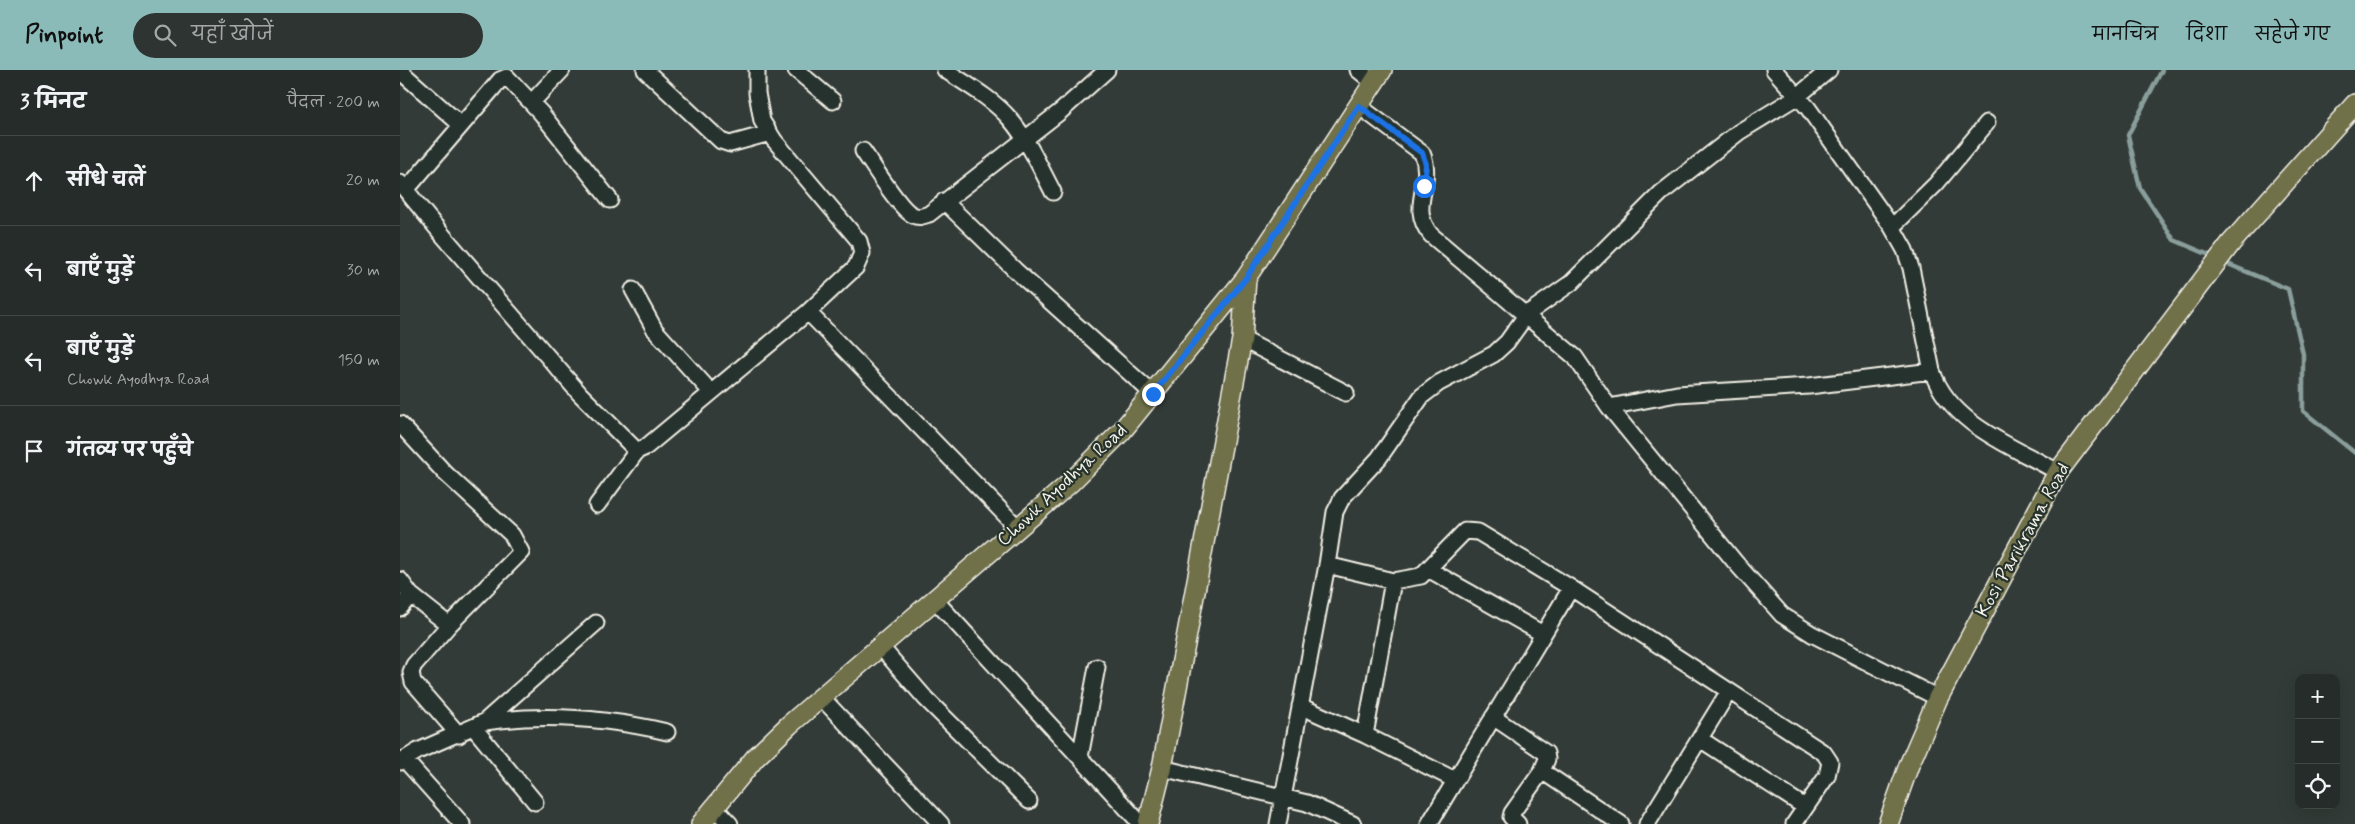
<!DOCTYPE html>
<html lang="hi">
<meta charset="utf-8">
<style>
:root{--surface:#262c29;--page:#2e3431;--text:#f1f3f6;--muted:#a4a7a8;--line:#424846;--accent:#8bbbb9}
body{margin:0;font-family:Mynerve,"Playpen Sans Deva",sans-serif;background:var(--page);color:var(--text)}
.controls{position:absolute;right:15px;bottom:15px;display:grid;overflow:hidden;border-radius:10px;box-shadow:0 5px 20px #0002}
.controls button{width:45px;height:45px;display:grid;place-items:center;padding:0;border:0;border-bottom:1px solid var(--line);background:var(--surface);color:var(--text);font:25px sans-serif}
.stop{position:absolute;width:15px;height:15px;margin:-11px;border:4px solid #1a73e8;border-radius:50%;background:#fff}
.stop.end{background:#1a73e8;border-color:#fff;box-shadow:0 1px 5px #0008}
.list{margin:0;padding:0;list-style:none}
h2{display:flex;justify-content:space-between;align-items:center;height:65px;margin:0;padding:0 20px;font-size:21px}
h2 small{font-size:16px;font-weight:400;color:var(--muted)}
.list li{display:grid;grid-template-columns:32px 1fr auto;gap:15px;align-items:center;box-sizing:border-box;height:90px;padding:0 20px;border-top:1px solid var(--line)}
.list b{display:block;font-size:19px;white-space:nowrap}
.list p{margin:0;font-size:16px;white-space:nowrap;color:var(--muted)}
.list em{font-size:16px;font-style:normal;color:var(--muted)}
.icon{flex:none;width:28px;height:28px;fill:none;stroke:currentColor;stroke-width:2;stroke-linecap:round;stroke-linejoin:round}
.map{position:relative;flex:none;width:1955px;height:754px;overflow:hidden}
header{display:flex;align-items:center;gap:30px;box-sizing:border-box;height:70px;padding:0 25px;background:var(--accent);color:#111}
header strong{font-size:24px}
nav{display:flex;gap:28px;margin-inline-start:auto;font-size:18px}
.search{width:350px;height:45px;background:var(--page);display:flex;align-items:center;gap:12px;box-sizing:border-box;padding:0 18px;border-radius:28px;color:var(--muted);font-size:19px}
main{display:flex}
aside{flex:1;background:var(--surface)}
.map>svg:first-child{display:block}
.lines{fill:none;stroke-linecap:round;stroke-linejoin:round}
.stream{stroke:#8a9e9b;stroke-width:4.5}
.minor-casing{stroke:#f4f1e8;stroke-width:19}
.major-casing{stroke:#f4f1e8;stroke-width:22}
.minor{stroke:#26332d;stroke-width:15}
.major{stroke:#70704a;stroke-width:19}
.route{stroke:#1a73e8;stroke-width:6}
.labels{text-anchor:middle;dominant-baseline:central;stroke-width:4.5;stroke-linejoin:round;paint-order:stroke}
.street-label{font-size:19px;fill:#f4f1e8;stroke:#26332d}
</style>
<header>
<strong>Pinpoint</strong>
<div class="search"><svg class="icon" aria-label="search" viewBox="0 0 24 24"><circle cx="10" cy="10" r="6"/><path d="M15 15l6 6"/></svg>यहाँ खोजें</div>
<nav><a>मानचित्र</a><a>दिशा</a><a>सहेजे गए</a></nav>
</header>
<main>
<aside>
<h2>3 मिनट<small>पैदल · 200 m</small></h2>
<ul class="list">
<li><svg class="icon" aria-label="ahead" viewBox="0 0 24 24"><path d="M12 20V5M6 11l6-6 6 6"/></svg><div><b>सीधे चलें</b></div><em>20 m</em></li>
<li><svg class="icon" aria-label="left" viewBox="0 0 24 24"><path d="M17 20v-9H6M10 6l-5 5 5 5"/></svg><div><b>बाएँ मुड़ें</b></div><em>30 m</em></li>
<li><svg class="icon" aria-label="left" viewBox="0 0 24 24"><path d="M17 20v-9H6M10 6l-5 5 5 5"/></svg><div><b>बाएँ मुड़ें</b><p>Chowk Ayodhya Road</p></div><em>150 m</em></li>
<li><svg class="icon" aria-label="arrive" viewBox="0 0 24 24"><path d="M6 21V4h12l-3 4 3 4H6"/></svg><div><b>गंतव्य पर पहुँचे</b></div></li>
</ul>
</aside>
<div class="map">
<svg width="1955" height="754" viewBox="0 0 1955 754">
<rect width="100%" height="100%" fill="#323b37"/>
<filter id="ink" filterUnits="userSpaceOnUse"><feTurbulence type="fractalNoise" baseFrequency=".02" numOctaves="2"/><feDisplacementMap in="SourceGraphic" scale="10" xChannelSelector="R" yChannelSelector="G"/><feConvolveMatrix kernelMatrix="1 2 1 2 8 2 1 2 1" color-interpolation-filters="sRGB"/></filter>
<g filter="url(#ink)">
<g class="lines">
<path class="stream" d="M 1762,0 L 1728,65 L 1740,118 L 1774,170 L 1814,187
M 1823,192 L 1888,219 L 1903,284 L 1903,341 L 1955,383"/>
<defs>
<path id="minor" d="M 245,0 L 321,71 L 330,74 L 370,63
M 396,0 L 433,31
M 545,0 C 566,14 593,29 610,49 C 628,70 640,97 653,122
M 958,0 L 974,13
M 1374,0 L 1408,38 L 1492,157 L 1505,180 L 1511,198 L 1532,301 C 1550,354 1612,376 1658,402
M 0,1 L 61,55
M 132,32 L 162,0
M 959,36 L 1022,83 C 1035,114 1007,136 1031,165 L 1175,287 L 1209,337 L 1335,492 L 1382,545 L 1412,564 L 1538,628
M 463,81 C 472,94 501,141 513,145 C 519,148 523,146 529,144 L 661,41 L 707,0
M 0,113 L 40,162 L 180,324 L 237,381 L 246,377 L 408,242 L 456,197 L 462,183 L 459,171 L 374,70 L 362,51 L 357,23 L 357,0
M 6,120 L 100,10 L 107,7 L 141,43 L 210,130
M 544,131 L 615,200 L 753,324
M 1492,157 L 1536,114 L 1587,53
M 233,220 L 255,260 L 311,322
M 408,242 L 618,458
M 842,269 L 946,323
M 1209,337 L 1277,324 L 1409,316 L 1532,301
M 0,354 L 45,403 L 112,465 L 121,482 L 49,555 L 14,595 L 11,602 L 13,612 L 59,665
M 197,435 L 237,381
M 927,495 L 993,511 L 1021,506 L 1065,461 L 1078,462 L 1171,518 L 1329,621 L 1247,754
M 1028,499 L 1143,564
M 0,510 L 11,525 L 0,538
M 993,511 L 965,665 L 1055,710
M 11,525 L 49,555
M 534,529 L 741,754
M 480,576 L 526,629 L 629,731
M 1329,621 L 1424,683 L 1430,692 L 1427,706 L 1394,754
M 421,627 L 541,754
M 900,636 L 965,665
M 1093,647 L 1146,683 L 1147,689 L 1142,701 L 1221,754
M 85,652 C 147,643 206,648 267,662
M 74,658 L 135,732
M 1300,669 L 1405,737
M 680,687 L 697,597
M 4,689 L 62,754
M 0,692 L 18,681 L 84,652 L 196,553
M 762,698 L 907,733 L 953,754
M 314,737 L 330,754
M 878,754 L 927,495 L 935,442 L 942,428 L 979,388 L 1022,326 L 1039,313 L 1094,284 L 1107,272 L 1127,244 L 1171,213 L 1261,123 L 1339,62 L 1398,26 L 1429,0
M 1029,754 L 1171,518
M 1118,754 L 1111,747 L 1112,743 L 1142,701"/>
<path id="major" d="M 301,754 L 355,688 L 389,655 L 670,413 L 721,362 L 846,208 L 982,0
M 748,754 L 762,698 L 842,269 L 846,208
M 1488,754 L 1509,695 L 1538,628 L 1658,402 L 1831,173 L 1955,34"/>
</defs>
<use href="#minor" class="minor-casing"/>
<use href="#major" class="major-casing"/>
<use href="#minor" class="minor"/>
<use href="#major" class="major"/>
</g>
</g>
<g class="lines" filter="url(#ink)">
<path class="route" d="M 753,324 L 846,208 L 959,36 L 1022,83 L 1026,94 L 1024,116"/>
</g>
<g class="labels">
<g class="street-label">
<text transform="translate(662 415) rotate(-43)">Chowk Ayodhya Road</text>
<text transform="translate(1623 470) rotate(-61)">Kosi Parikrama Road</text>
</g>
</g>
</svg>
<div class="controls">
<button>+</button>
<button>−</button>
<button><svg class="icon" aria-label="locate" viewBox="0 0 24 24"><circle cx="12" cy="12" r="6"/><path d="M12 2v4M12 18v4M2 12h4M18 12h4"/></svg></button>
</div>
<div class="stop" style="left:1024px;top:116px"></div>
<div class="stop end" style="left:753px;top:324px"></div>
</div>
</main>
